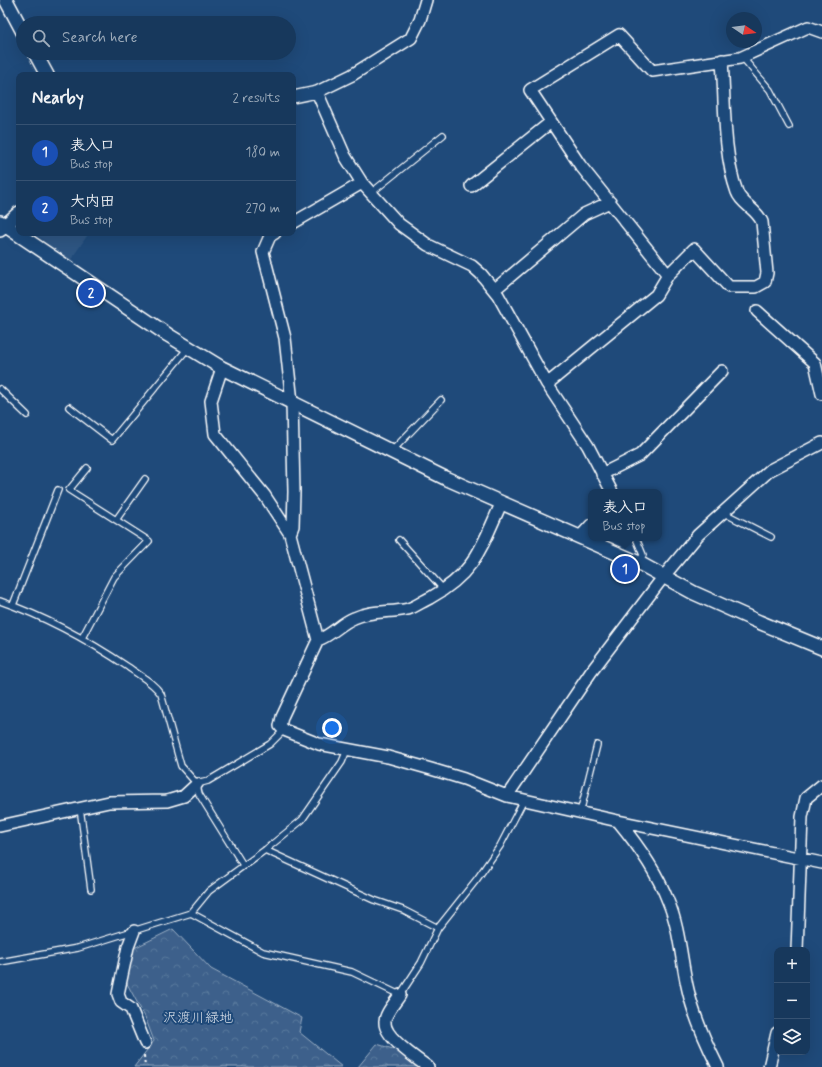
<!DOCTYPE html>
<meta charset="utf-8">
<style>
:root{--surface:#17385c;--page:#203f62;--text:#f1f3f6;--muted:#9eacbb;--line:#365272;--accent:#ffd166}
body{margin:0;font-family:Mynerve,"Klee One",sans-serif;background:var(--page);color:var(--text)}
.controls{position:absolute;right:12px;bottom:12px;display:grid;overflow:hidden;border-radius:8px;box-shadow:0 4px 16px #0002}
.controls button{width:36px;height:36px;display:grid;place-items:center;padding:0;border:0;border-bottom:1px solid var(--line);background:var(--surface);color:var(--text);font:20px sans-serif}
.compass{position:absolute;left:726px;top:12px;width:36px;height:36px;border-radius:50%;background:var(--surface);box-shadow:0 4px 16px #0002;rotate:103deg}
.you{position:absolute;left:332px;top:728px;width:14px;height:14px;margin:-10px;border:3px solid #fff;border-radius:50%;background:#1a73e8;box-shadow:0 0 0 6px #1a73e833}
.badge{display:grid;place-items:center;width:26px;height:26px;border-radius:50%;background:var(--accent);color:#fff;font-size:13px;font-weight:700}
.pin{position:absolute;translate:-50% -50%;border:2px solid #fff;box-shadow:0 1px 4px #0006}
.popup{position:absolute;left:588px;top:489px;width:74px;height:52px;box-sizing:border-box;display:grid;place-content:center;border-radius:8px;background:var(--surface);filter:drop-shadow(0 1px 3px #0005);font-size:13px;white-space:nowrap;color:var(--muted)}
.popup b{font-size:15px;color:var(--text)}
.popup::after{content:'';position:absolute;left:50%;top:100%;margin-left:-8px;border:8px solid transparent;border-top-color:var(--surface)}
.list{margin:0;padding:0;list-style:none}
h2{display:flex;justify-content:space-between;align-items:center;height:52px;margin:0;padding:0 16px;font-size:17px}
h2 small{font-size:13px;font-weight:400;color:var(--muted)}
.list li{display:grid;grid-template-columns:26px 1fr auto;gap:12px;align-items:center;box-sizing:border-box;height:56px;padding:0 16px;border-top:1px solid var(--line)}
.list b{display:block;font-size:15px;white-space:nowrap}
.list p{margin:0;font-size:13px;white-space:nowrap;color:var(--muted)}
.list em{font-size:13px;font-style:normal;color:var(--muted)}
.icon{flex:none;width:22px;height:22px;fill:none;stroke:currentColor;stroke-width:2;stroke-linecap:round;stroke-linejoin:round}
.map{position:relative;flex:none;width:822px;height:1067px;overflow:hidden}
.search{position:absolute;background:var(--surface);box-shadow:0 4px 16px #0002;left:16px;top:16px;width:280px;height:44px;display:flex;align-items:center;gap:10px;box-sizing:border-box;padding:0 14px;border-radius:22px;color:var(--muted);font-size:15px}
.panel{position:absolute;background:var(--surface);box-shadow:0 4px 16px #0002;left:16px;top:72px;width:280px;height:164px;border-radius:8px}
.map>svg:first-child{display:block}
.built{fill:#2e5683}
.park{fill:url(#park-crowns);stroke:#9eb0c5}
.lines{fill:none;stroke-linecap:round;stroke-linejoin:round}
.service-casing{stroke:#fff;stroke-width:8}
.minor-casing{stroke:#fff;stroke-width:14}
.tertiary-casing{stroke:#fff;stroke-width:16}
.path{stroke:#fff;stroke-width:2;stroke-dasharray:3 3;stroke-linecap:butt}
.service{stroke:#1f4a7a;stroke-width:5.5}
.minor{stroke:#1f4a7a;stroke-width:11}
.tertiary{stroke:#1f4a7a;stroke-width:13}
.labels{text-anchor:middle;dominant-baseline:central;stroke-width:4;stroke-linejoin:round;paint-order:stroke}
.park-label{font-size:14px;fill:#d8dfe8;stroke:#1f4a7a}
</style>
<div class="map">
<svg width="822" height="1067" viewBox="0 0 822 1067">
<defs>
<pattern id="park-crowns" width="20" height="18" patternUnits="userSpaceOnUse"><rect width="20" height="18" fill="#3c618b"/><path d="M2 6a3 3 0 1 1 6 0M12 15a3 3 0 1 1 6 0" fill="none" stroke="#59799c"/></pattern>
</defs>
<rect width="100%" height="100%" fill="#1f4a7a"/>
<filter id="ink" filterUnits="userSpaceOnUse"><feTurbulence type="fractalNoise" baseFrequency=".025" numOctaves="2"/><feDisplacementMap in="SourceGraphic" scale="8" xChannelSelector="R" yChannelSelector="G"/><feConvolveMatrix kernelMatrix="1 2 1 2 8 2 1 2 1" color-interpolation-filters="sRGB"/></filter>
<g filter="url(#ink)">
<path class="built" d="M 34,233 L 89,233 L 70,261 Z"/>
<path class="park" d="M 173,929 L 211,969 L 302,1018 L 299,1032 L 342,1067 L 134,1067 L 154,1041 L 145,1017 L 124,978 L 130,950 Z
M 377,1044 L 396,1050 L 418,1067 L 358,1067 Z"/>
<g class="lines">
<defs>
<path id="service" d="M 742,57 L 770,90 L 789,126
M 371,193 L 443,135
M 0,389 L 27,415
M 69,407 L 112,440 L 188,348
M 392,451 L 441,400
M 724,513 L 771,537
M 116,520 L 145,479
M 636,538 L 643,555 L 639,563
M 399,540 L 444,590
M 0,601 C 46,617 88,640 128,667 C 140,676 153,682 161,694 L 181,766 L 197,784 L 208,781 L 270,744 L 284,730
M 13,605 L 58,490
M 82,638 L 114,577 L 149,541 L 69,490 L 87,468
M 197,785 L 199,794 L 243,865
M 80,808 L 91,889
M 580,813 L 597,745
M 265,850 L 374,900 L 403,910 L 438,928
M 191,913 L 263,952 L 352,972 L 400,995 L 421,963 L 438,928 L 477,879 L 500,846 L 524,800
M 0,962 L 78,948 L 191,913 L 209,891 L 265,850 L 302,820 L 342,762 L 347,750"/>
<path id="minor" d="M 317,92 L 345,156 L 362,183 L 399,224 L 428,245 L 472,266 L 481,274 L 498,295 L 547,384 L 588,446 L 612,492
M 293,97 L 317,92 L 352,75 L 411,38 L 420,20 L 426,0
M 471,186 L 551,122
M 293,223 L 362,183
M 275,233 L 270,236 L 263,252 L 285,338 L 292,402 L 294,492 L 293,526 L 290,534 L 318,640 L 282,717 L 280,726 L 284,730 L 319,744 L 388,757 L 431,769 L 464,779 L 507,796 L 618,821 L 822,863
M 668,275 L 694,249 L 729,287 L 756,287 L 765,282 L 767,273 L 762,222 C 757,209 741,204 737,192 C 723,154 725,101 722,60
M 494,290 L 584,214 L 610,202
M 757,311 L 815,363 L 822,394
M 222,368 L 211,401 L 215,434 L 265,496 L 290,534
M 547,384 L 656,295 L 668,275 L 580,165 L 530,90 L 619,35 L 652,71 L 740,58 L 808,27 L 822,32
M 602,474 L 640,455 L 722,371
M 580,537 L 591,525
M 318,640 C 332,635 341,623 354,618 C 371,610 391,613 408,609 C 415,607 423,601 430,598 C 475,573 481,548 501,504
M 507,796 L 591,672 L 664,576 L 698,535 L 770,470 L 822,443
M 618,821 C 637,844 657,872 668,901 C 680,929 681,961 688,990 C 694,1017 706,1043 718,1067
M 0,826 L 109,802 L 167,801 L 184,796 L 197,784
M 134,931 L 128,947 L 118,994 L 121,1002 L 131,1009 L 145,1043
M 797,950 L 802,817 L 806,798 L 822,785
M 400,995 C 395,1003 385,1013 385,1022 C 384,1037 417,1059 428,1067
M 769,1067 L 777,1033"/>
<path id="tertiary" d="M 6,0 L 23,32
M 35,53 L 47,75
M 0,222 L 168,335 L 222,368 L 445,478 L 639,563 L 694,593 L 759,622 L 822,648
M 0,230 L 19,213"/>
</defs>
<use href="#service" class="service-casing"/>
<use href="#minor" class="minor-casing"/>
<use href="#tertiary" class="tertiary-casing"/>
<path class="path" d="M 144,1055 L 145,1067"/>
<use href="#service" class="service"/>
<use href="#minor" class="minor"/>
<use href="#tertiary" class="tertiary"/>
</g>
</g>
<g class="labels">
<g class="park-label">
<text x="198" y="1018">沢渡川緑地</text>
</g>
</g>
</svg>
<div class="controls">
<button>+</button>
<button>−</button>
<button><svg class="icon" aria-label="layers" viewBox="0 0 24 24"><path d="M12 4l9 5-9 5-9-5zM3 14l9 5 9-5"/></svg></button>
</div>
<svg class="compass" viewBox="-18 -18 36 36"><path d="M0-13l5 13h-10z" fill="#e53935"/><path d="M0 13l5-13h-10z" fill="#9eacbb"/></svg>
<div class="you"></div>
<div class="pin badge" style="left:625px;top:569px;background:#1a4fb4">1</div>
<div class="popup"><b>表入口</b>Bus stop</div>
<div class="pin badge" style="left:91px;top:293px;background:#1a4fb4">2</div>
<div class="search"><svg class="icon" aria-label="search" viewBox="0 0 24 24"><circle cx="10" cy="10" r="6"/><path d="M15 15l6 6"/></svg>Search here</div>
<section class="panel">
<h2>Nearby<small>2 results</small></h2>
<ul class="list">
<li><span class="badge" style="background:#1a4fb4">1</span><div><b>表入口</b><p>Bus stop</p></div><em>180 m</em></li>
<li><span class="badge" style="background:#1a4fb4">2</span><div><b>大内田</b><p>Bus stop</p></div><em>270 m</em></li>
</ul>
</section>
</div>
